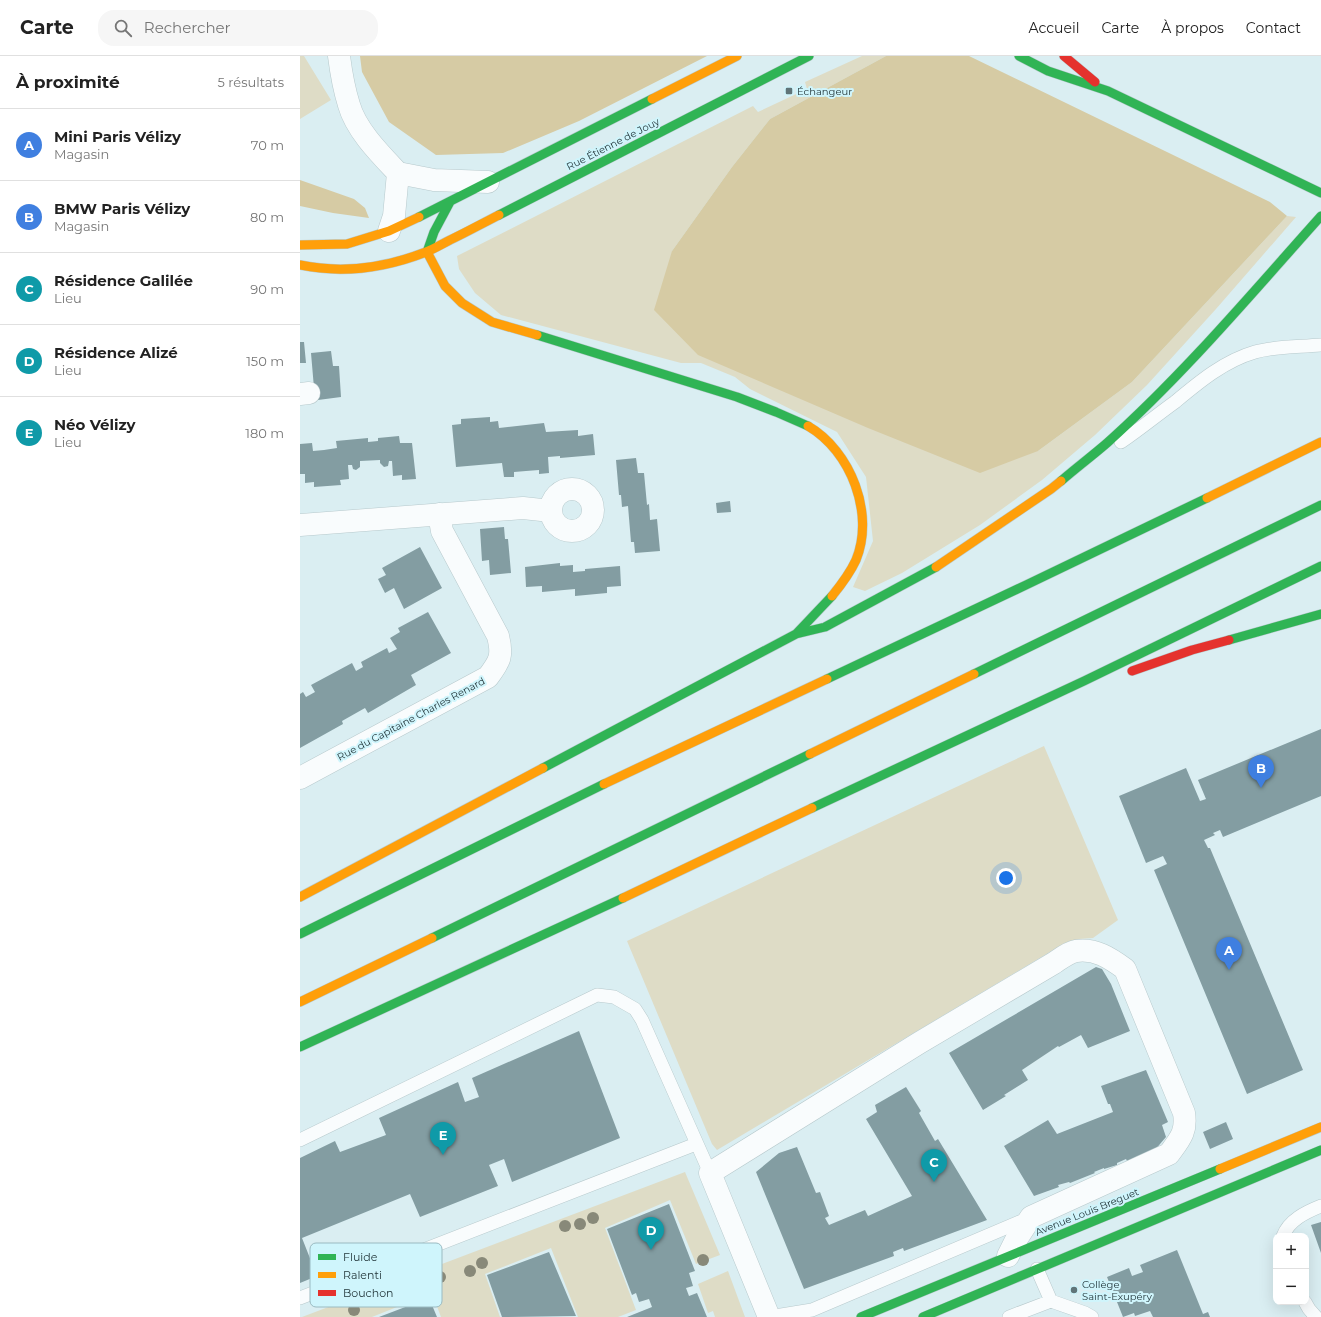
<!DOCTYPE html>
<html lang="fr">
<meta charset="utf-8">
<style>
:root{--surface:#fff;--page:#f6f6f6;--text:#222;--muted:#767676;--line:#e0e0e0;--accent:#607478}
body{margin:0;font-family:Montserrat,sans-serif;background:var(--page);color:var(--text)}
.controls{position:absolute;right:12px;bottom:12px;display:grid;overflow:hidden;border-radius:8px;box-shadow:0 4px 16px #0002}
.controls button{width:36px;height:36px;display:grid;place-items:center;padding:0;border:0;border-bottom:1px solid var(--line);background:var(--surface);color:var(--text);font:20px sans-serif}
.you{position:absolute;left:706px;top:822px;width:14px;height:14px;margin:-10px;border:3px solid #fff;border-radius:50%;background:#1a73e8;box-shadow:0 0 0 6px #1a73e833}
.badge{display:grid;place-items:center;width:26px;height:26px;border-radius:50%;background:var(--accent);color:#fff;font-size:13px;font-weight:700}
.pin{position:absolute;translate:-50% -33px;filter:drop-shadow(0 1px 2px #0008)}
.pin::after{content:'';position:absolute;top:21px;width:14px;height:12px;background:inherit;clip-path:polygon(0 0,100% 0,50% 100%)}
.list{margin:0;padding:0;list-style:none}
h2{display:flex;justify-content:space-between;align-items:center;height:52px;margin:0;padding:0 16px;font-size:17px}
h2 small{font-size:13px;font-weight:400;color:var(--muted)}
.list li{display:grid;grid-template-columns:26px 1fr auto;gap:12px;align-items:center;box-sizing:border-box;height:72px;padding:0 16px;border-top:1px solid var(--line)}
.list b{display:block;font-size:15px;white-space:nowrap}
.list p{margin:0;font-size:13px;white-space:nowrap;color:var(--muted)}
.list em{font-size:13px;font-style:normal;color:var(--muted)}
.icon{flex:none;width:22px;height:22px;fill:none;stroke:currentColor;stroke-width:2;stroke-linecap:round;stroke-linejoin:round}
.map{position:relative;flex:none;width:1021px;height:1261px;overflow:hidden}
header{display:flex;align-items:center;gap:24px;box-sizing:border-box;height:56px;padding:0 20px;background:var(--surface);border-bottom:1px solid var(--line)}
header strong{font-size:19px}
nav{display:flex;gap:22px;margin-inline-start:auto;font-size:14px}
.search{width:280px;height:36px;background:var(--page);display:flex;align-items:center;gap:10px;box-sizing:border-box;padding:0 14px;border-radius:16px;color:var(--muted);font-size:15px}
main{display:flex}
aside{flex:1;background:var(--surface)}
.map>svg:first-child{display:block}
.green{fill:#dedcc6}
.forest{fill:#d6cba4}
.building{fill:#839da2}
.lines{fill:none;stroke-linecap:round;stroke-linejoin:round}
.lane-casing{stroke:#b7c9cc;stroke-width:14}
.street-casing{stroke:#b7c9cc;stroke-width:23}
.fast-casing{stroke:#b7c9cc;stroke-width:10}
.slow-casing{stroke:#b7c9cc;stroke-width:10}
.jam-casing{stroke:#b7c9cc;stroke-width:10}
.lane{stroke:#f9fcfd;stroke-width:13}
.street{stroke:#f9fcfd;stroke-width:22}
.fast{stroke:#30b455;stroke-width:9}
.slow{stroke:#ff9f0a;stroke-width:9}
.jam{stroke:#e5322d;stroke-width:9}
.tree{fill:#888979}
.poi-dot{fill:#607478;stroke:#cff5fc;stroke-width:1.5}
.labels{text-anchor:middle;dominant-baseline:central;stroke-width:4;stroke-linejoin:round;paint-order:stroke}
.poi-label{font-size:10px;fill:#1f3236;stroke:#cff5fc;text-anchor:start}
.street-label{font-size:10px;fill:#1f3236;stroke:#cff5fc}
.key{fill:#cff5fc;stroke:#9abac1;stroke-width:1}
.key-label{font-size:11px;fill:#1f3236}
</style>
<header>
<strong>Carte</strong>
<div class="search"><svg class="icon" aria-label="search" viewBox="0 0 24 24"><circle cx="10" cy="10" r="6"/><path d="M15 15l6 6"/></svg>Rechercher</div>
<nav><a>Accueil</a><a>Carte</a><a>À propos</a><a>Contact</a></nav>
</header>
<main>
<aside>
<h2>À proximité<small>5 résultats</small></h2>
<ul class="list">
<li><span class="badge" style="background:#3f7fe0">A</span><div><b>Mini Paris Vélizy</b><p>Magasin</p></div><em>70 m</em></li>
<li><span class="badge" style="background:#3f7fe0">B</span><div><b>BMW Paris Vélizy</b><p>Magasin</p></div><em>80 m</em></li>
<li><span class="badge" style="background:#0f9aa8">C</span><div><b>Résidence Galilée</b><p>Lieu</p></div><em>90 m</em></li>
<li><span class="badge" style="background:#0f9aa8">D</span><div><b>Résidence Alizé</b><p>Lieu</p></div><em>150 m</em></li>
<li><span class="badge" style="background:#0f9aa8">E</span><div><b>Néo Vélizy</b><p>Lieu</p></div><em>180 m</em></li>
</ul>
</aside>
<div class="map">
<svg width="1021" height="1261" viewBox="0 0 1021 1261">
<rect width="100%" height="100%" fill="#daeef2"/>
<path class="green" d="M 0,0 L 4,0 L 31,44 L 0,63 Z
M 562,0 L 586,0 L 470,63 L 432,111 L 372,195 L 738,395 L 832,326 L 987,160 L 996,161 L 916,253 L 847,329 L 795,379 L 742,424 L 680,469 L 602,517 L 565,535 L 553,531 L 573,485 L 566,421 L 537,376 L 450,333 L 435,321 L 401,307 L 381,307 L 201,259 L 175,237 L 159,213 L 157,200 L 453,50 L 458,56 L 507,33 L 505,26 Z
M 744,690 L 818,864 L 793,882 L 779,883 L 765,887 L 417,1094 L 412,1088 L 327,885 Z
M 385,1116 L 420,1199 L 396,1208 L 370,1144 L 305,1172 L 336,1254 L 318,1261 L 278,1261 L 251,1192 L 185,1218 L 200,1261 L 141,1261 L 132,1237 L 72,1261 L 2,1261 Z
M 428,1215 L 445,1261 L 415,1261 L 413,1255 L 408,1257 L 398,1228 Z"/>
<path class="forest" d="M 60,0 L 407,0 L 279,65 L 203,97 L 136,99 L 89,66 L 62,16 Z
M 586,0 L 669,0 L 970,146 L 987,160 L 832,326 L 738,395 L 680,417 L 568,372 L 398,299 L 354,254 L 372,195 L 432,111 L 470,63 Z
M 0,124 L 54,143 L 65,152 L 69,162 L 33,157 L 0,150 Z"/>
<path class="building" d="M 0,286 L 4,286 L 6,307 L 0,307 Z
M 31,295 L 33,310 L 39,310 L 41,341 L 18,344 L 17,332 L 14,332 L 11,297 Z
M 190,361 L 190,366 L 198,365 L 199,372 L 244,367 L 246,376 L 278,374 L 278,380 L 293,378 L 295,399 L 260,402 L 260,400 L 248,401 L 249,417 L 239,418 L 239,414 L 226,415 L 214,416 L 214,421 L 204,421 L 202,407 L 156,411 L 152,369 L 161,368 L 161,363 Z
M 99,380 L 100,387 L 112,387 L 116,423 L 102,424 L 102,419 L 93,420 L 92,405 L 89,405 L 88,410 L 84,411 L 80,407 L 80,404 L 60,405 L 60,411 L 56,414 L 53,413 L 52,409 L 48,409 L 49,423 L 40,424 L 41,429 L 14,431 L 14,426 L 5,427 L 5,418 L 0,418 L 0,388 L 12,387 L 13,395 L 24,394 L 37,392 L 36,385 L 68,382 L 68,386 L 78,385 L 78,382 Z
M 336,402 L 338,417 L 344,417 L 347,449 L 349,448 L 350,464 L 357,463 L 360,495 L 335,497 L 334,486 L 331,486 L 328,450 L 322,451 L 321,439 L 319,439 L 316,404 Z
M 430,445 L 431,456 L 417,457 L 416,447 Z
M 204,471 L 205,483 L 208,483 L 211,517 L 190,519 L 189,504 L 182,505 L 180,473 Z
M 120,491 L 142,532 L 104,553 L 94,532 L 85,537 L 78,523 L 86,519 L 82,512 Z
M 260,507 L 260,510 L 273,509 L 273,516 L 285,515 L 285,513 L 320,510 L 321,530 L 307,531 L 307,537 L 275,540 L 275,533 L 242,536 L 242,530 L 226,531 L 225,511 Z
M 128,556 L 151,597 L 111,619 L 116,629 L 68,657 L 65,652 L 42,665 L 43,668 L 0,692 L 0,638 L 3,636 L 6,641 L 15,636 L 11,629 L 52,607 L 56,615 L 63,611 L 61,606 L 87,592 L 89,597 L 97,593 L 90,582 L 100,576 L 98,572 Z
M 1021,673 L 1021,740 L 923,781 L 920,774 L 913,777 L 915,779 L 904,784 L 908,792 L 910,792 L 1003,1014 L 947,1038 L 854,814 L 867,808 L 863,800 L 846,807 L 819,740 L 886,712 L 900,745 L 906,743 L 898,724 Z
M 796,911 L 802,913 L 811,928 L 830,975 L 788,992 L 781,979 L 759,991 L 758,990 L 722,1014 L 728,1024 L 704,1039 L 706,1040 L 683,1054 L 649,997 Z
M 279,975 L 320,1082 L 212,1126 L 204,1103 L 189,1109 L 198,1130 L 120,1161 L 110,1138 L 2,1182 L 17,1220 L 0,1227 L 0,1102 L 35,1085 L 40,1096 L 86,1079 L 79,1062 L 158,1026 L 165,1046 L 179,1041 L 172,1022 Z
M 846,1014 L 868,1066 L 862,1069 L 866,1081 L 854,1095 L 827,1105 L 826,1103 L 817,1107 L 817,1109 L 804,1113 L 804,1112 L 794,1116 L 795,1117 L 770,1127 L 769,1126 L 758,1129 L 759,1131 L 734,1140 L 704,1090 L 748,1064 L 757,1078 L 813,1056 L 810,1048 L 808,1048 L 801,1030 Z
M 606,1031 L 621,1055 L 619,1057 L 635,1085 L 638,1083 L 687,1164 L 604,1195 L 603,1192 L 593,1196 L 594,1200 L 504,1233 L 456,1116 L 479,1097 L 497,1091 L 516,1137 L 520,1136 L 529,1160 L 525,1162 L 529,1169 L 565,1154 L 568,1160 L 612,1140 L 566,1063 L 577,1056 L 575,1049 Z
M 926,1066 L 933,1083 L 910,1093 L 903,1076 Z
M 369,1148 L 395,1215 L 389,1217 L 393,1230 L 386,1232 L 389,1240 L 397,1237 L 407,1261 L 327,1261 L 352,1251 L 349,1243 L 339,1246 L 336,1237 L 332,1239 L 307,1173 Z
M 1021,1166 L 1021,1197 L 1011,1169 Z
M 877,1194 L 903,1258 L 908,1256 L 910,1261 L 853,1261 L 850,1255 L 835,1260 L 834,1257 L 823,1261 L 807,1221 L 829,1212 L 832,1220 L 843,1216 L 840,1209 Z
M 249,1196 L 276,1260 L 202,1261 L 187,1219 Z
M 129,1242 L 137,1261 L 79,1261 Z"/>
<g class="lines">
<defs>
<path id="lane" d="M 821,386 C 840,373 857,359 875,346 C 899,326 924,305 955,296 C 976,290 999,291 1021,289
M 0,1084 L 297,939 L 314,941 L 335,953 L 342,964 L 410,1117
M 983,1180 C 989,1164 1006,1156 1021,1150
M 737,1213 L 751,1245 L 785,1257 L 792,1261
M 0,1242 L 396,1088
M 1005,1246 L 1009,1253 L 1016,1261
M 469,1261 L 512,1254 L 729,1162
M 709,1261 L 751,1245"/>
<path id="street" d="M 39,0 C 41,16 44,33 49,49 C 56,74 80,98 98,117
M 98,117 L 134,124 L 188,126
M 89,175 L 94,160 L 98,117
M 0,338 L 9,337
M251 454a21 21 0 1 1 42 0a21 21 0 1 1-42 0Z
M 0,469 L 223,452 L 251,455
M 0,722 L 188,621 C 200,605 203,600 198,580 L 142,475 L 139,458
M 469,1261 L 410,1117 L 619,987 L 754,907 C 760,903 769,896 776,895 C 795,892 810,902 825,913 L 884,1057 C 887,1076 880,1083 869,1098 L 731,1161 L 716,1184 L 708,1200"/>
<path id="fast" d="M 719,0 L 748,15 L 808,35 L 1021,137
M 199,159 L 509,0
M 119,161 L 352,43
M 127,196 L 134,176 L 150,146
M 237,279 L 437,341 L 476,356 L 508,370
M 761,425 C 776,412 792,400 807,387 C 885,317 952,237 1021,160
M 496,578 L 532,540
M 929,584 L 1021,558
M 674,618 L 1021,449
M 527,623 L 726,529 L 907,442
M 243,712 L 496,578 L 525,571 L 636,511
M 512,752 L 784,625 L 1021,510
M 0,878 L 304,728
M 132,882 L 510,698
M 0,991 L 323,842
M 561,1261 L 920,1113
M 623,1261 L 1021,1094"/>
<path id="slow" d="M 352,43 L 437,0
M 0,189 L 47,188 L 89,175 L 119,161
M 127,196 L 145,230 L 162,247 L 192,266 L 237,279
M 0,209 C 43,218 85,212 126,196 C 134,193 142,188 150,184 C 167,176 183,167 199,159
M 508,370 C 551,395 575,458 556,504 C 550,517 541,529 532,540
M 907,442 L 1021,386
M 636,511 L 751,433 L 761,425
M 510,698 L 674,618
M 304,728 L 527,623
M 0,841 L 243,712
M 323,842 L 512,752
M 0,946 L 132,882
M 920,1113 L 1021,1071"/>
<path id="jam" d="M 764,0 L 795,26
M 832,615 L 892,594 L 929,584"/>
</defs>
<use href="#lane" class="lane-casing"/>
<use href="#street" class="street-casing"/>
<use href="#fast" class="fast-casing"/>
<use href="#slow" class="slow-casing"/>
<use href="#jam" class="jam-casing"/>
<use href="#lane" class="lane"/>
<use href="#street" class="street"/>
<use href="#fast" class="fast"/>
<use href="#slow" class="slow"/>
<use href="#jam" class="jam"/>
</g>
<g class="tree">
<circle cx="293" cy="1162" r="6"/>
<circle cx="280" cy="1168" r="6"/>
<circle cx="265" cy="1170" r="6"/>
<circle cx="403" cy="1204" r="6"/>
<circle cx="182" cy="1207" r="6"/>
<circle cx="170" cy="1215" r="6"/>
<circle cx="140" cy="1221" r="6"/>
<circle cx="54" cy="1254" r="6"/>
</g>
<g class="poi-dot">
<rect x="485" y="31" width="8" height="8" rx="2"/>
<circle cx="774" cy="1234" r="4"/>
</g>
<g class="labels">
<g class="poi-label">
<text x="497" y="35">Échangeur</text>
<text x="782" y="1228">Collège<tspan x="782" dy="12">Saint-Exupéry</tspan></text>
</g>
<g class="street-label">
<text transform="translate(313 88) rotate(-27)">Rue Étienne de Jouy</text>
<text transform="translate(111 663) rotate(-28)">Rue du Capitaine Charles Renard</text>
<text transform="translate(787 1156) rotate(-22)">Avenue Louis Breguet</text>
</g>
</g>
<rect x="10" y="1187" width="132" height="64" rx="6" class="key"/>
<rect x="18" y="1198" width="18" height="6" fill="#30b455"/>
<rect x="18" y="1216" width="18" height="6" fill="#ff9f0a"/>
<rect x="18" y="1234" width="18" height="6" fill="#e5322d"/>
<g class="key-label">
<text x="43" y="1205">Fluide</text>
<text x="43" y="1223">Ralenti</text>
<text x="43" y="1241">Bouchon</text>
</g>
</svg>
<div class="controls">
<button>+</button>
<button>−</button>
</div>
<div class="you"></div>
<div class="pin badge" style="left:929px;top:914px;background:#3f7fe0">A</div>
<div class="pin badge" style="left:961px;top:732px;background:#3f7fe0">B</div>
<div class="pin badge" style="left:634px;top:1126px;background:#0f9aa8">C</div>
<div class="pin badge" style="left:351px;top:1194px;background:#0f9aa8">D</div>
<div class="pin badge" style="left:143px;top:1099px;background:#0f9aa8">E</div>
</div>
</main>
